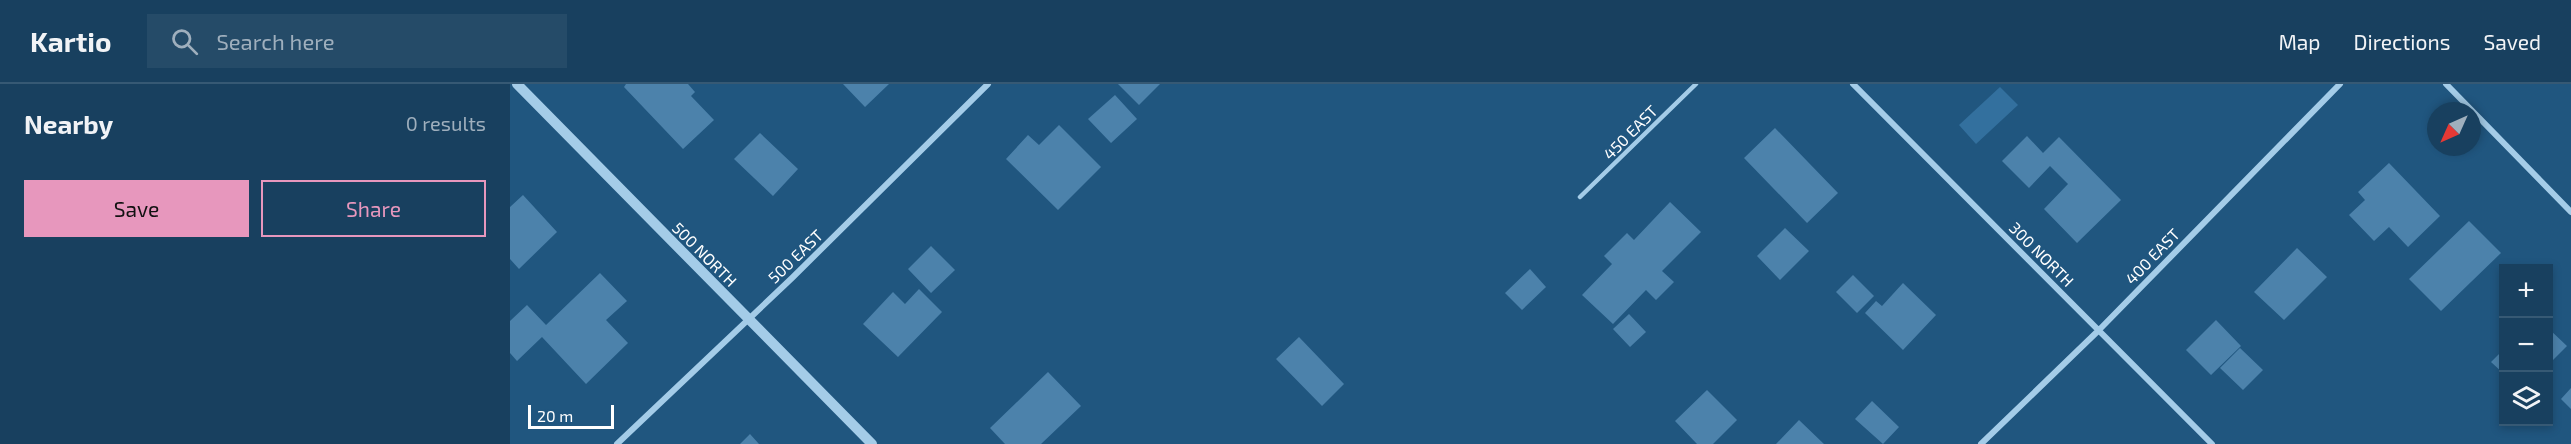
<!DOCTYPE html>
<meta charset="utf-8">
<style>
:root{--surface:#18405f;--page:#254b68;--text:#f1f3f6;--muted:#9fafbd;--line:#365974;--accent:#e797bd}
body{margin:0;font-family:"Exo 2",sans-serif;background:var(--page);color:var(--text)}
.controls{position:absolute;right:18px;bottom:18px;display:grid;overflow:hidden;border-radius:0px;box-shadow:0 3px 9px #0003}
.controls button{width:54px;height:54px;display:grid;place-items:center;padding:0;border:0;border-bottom:2px solid var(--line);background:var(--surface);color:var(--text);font:30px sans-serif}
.compass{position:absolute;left:1917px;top:18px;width:54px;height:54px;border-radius:50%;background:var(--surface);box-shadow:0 3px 9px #0003;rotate:225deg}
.scale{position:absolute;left:18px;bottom:15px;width:86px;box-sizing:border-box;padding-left:6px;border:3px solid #fff;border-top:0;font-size:16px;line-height:21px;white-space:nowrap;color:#fff;-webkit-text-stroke:4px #20567f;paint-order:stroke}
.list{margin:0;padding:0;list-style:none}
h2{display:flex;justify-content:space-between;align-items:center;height:78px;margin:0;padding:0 24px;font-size:26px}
h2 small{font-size:20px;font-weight:400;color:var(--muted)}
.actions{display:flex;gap:12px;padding:18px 24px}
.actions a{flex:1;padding:14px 0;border:2px solid var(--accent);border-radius:0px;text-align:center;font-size:21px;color:var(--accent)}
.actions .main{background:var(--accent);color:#111}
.icon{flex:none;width:33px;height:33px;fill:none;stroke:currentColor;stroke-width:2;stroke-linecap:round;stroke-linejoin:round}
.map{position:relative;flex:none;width:2061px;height:360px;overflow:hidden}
header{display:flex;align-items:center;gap:36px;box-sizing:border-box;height:84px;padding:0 30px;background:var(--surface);border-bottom:2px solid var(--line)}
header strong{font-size:28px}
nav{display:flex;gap:33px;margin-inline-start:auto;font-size:21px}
.search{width:420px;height:54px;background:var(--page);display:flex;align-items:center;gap:15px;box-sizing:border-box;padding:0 21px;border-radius:0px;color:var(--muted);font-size:22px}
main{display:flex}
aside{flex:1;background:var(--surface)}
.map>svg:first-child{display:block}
.green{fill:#33709e}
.building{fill:#4c82ab}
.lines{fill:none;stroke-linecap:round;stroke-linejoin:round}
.service{stroke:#a4cce8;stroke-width:4.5}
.minor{stroke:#a4cce8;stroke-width:6}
.tertiary{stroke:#a4cce8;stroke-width:10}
.labels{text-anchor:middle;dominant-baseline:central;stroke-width:4.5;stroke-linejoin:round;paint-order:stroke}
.street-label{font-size:16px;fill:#fff;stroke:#20567f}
</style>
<header>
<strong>Kartio</strong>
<div class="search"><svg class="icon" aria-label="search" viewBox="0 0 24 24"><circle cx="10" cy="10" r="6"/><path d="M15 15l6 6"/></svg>Search here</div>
<nav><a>Map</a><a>Directions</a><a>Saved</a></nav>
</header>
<main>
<aside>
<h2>Nearby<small>0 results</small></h2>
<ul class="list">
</ul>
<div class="actions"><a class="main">Save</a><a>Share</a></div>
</aside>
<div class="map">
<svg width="2061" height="360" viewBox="0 0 2061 360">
<rect width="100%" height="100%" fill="#20567f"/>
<path class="green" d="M 1490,3 L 1508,21 L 1466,60 L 1449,41 Z"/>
<path class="building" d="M 116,0 L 178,0 L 185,8 L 181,12 L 204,36 L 173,65 L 114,3 Z
M 333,0 L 379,0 L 355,23 Z
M 608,0 L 650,0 L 629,21 Z
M 605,11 L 627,35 L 601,59 L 578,35 Z
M 549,41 L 591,83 L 548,126 L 496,75 L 518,51 L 529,61 Z
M 1265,44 L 1328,109 L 1297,139 L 1234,74 Z
M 250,49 L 288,85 L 263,112 L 224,75 Z
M 1517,52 L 1533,69 L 1549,53 L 1611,116 L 1567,159 L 1534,125 L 1558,100 L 1540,82 L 1519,104 L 1492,77 Z
M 1879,79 L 1930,132 L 1898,163 L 1879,143 L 1864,157 L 1839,131 L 1855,116 L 1848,108 Z
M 13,111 L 47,148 L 9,185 L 0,175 L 0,123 Z
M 1160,118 L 1191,148 L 1152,187 L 1164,198 L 1146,216 L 1136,206 L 1103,240 L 1072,211 L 1102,180 L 1094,172 L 1117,149 L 1124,156 Z
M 1959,137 L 1991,169 L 1931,227 L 1899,195 Z
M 1275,144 L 1299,167 L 1270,196 L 1247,172 Z
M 421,162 L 445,186 L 421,209 L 398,185 Z
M 1787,164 L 1817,193 L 1774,236 L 1744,208 Z
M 1020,185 L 1036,203 L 1012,226 L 995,209 Z
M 90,189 L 117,217 L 96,236 L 118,259 L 76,300 L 32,253 L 7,277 L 0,269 L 0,237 L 17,221 L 36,241 Z
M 1343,191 L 1364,212 L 1347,229 L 1326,208 Z
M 1393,199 L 1426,231 L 1393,266 L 1355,229 L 1366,217 L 1372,222 Z
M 409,205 L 432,228 L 388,273 L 353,240 L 383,208 L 395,220 Z
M 1119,230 L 1136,248 L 1120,263 L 1103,245 Z
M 1706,236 L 1731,262 L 1701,291 L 1676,266 Z
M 2038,244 L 2057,262 L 2038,281 Z
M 789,253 L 834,300 L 812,322 L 766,275 Z
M 1730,264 L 1753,286 L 1733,306 L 1710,284 Z
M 1994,265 L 1994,290 L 1981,278 Z
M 538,288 L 571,322 L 531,360 L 495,360 L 480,344 Z
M 2061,304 L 2061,325 L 2051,315 Z
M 1197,306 L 1227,336 L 1203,360 L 1187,360 L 1165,337 Z
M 1362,317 L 1389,343 L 1373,360 L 1345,335 Z
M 1289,336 L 1314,360 L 1266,360 Z
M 240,350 L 249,360 L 230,360 Z"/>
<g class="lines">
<path class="service" d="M 1070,113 L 1186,0"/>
<path class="minor" d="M 1343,0 L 1702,360
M 1936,0 L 2061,128
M 107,360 L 282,194 L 478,0
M 1471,360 L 1589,246 L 1830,0"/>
<path class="tertiary" d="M 7,0 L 362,360"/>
</g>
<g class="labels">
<g class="street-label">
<text transform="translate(1120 48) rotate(-45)">450 EAST</text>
<text transform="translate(195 170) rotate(45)">500 NORTH</text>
<text transform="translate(1532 170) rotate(45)">300 NORTH</text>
<text transform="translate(285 172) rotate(-44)">500 EAST</text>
<text transform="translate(1642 172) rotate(-46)">400 EAST</text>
</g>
</g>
</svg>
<div class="controls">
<button>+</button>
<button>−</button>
<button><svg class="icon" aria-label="layers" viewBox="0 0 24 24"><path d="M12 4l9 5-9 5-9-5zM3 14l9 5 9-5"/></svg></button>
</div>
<svg class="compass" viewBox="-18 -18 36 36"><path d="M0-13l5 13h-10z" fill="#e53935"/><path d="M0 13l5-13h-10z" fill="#9fafbd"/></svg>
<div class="scale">20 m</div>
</div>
</main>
